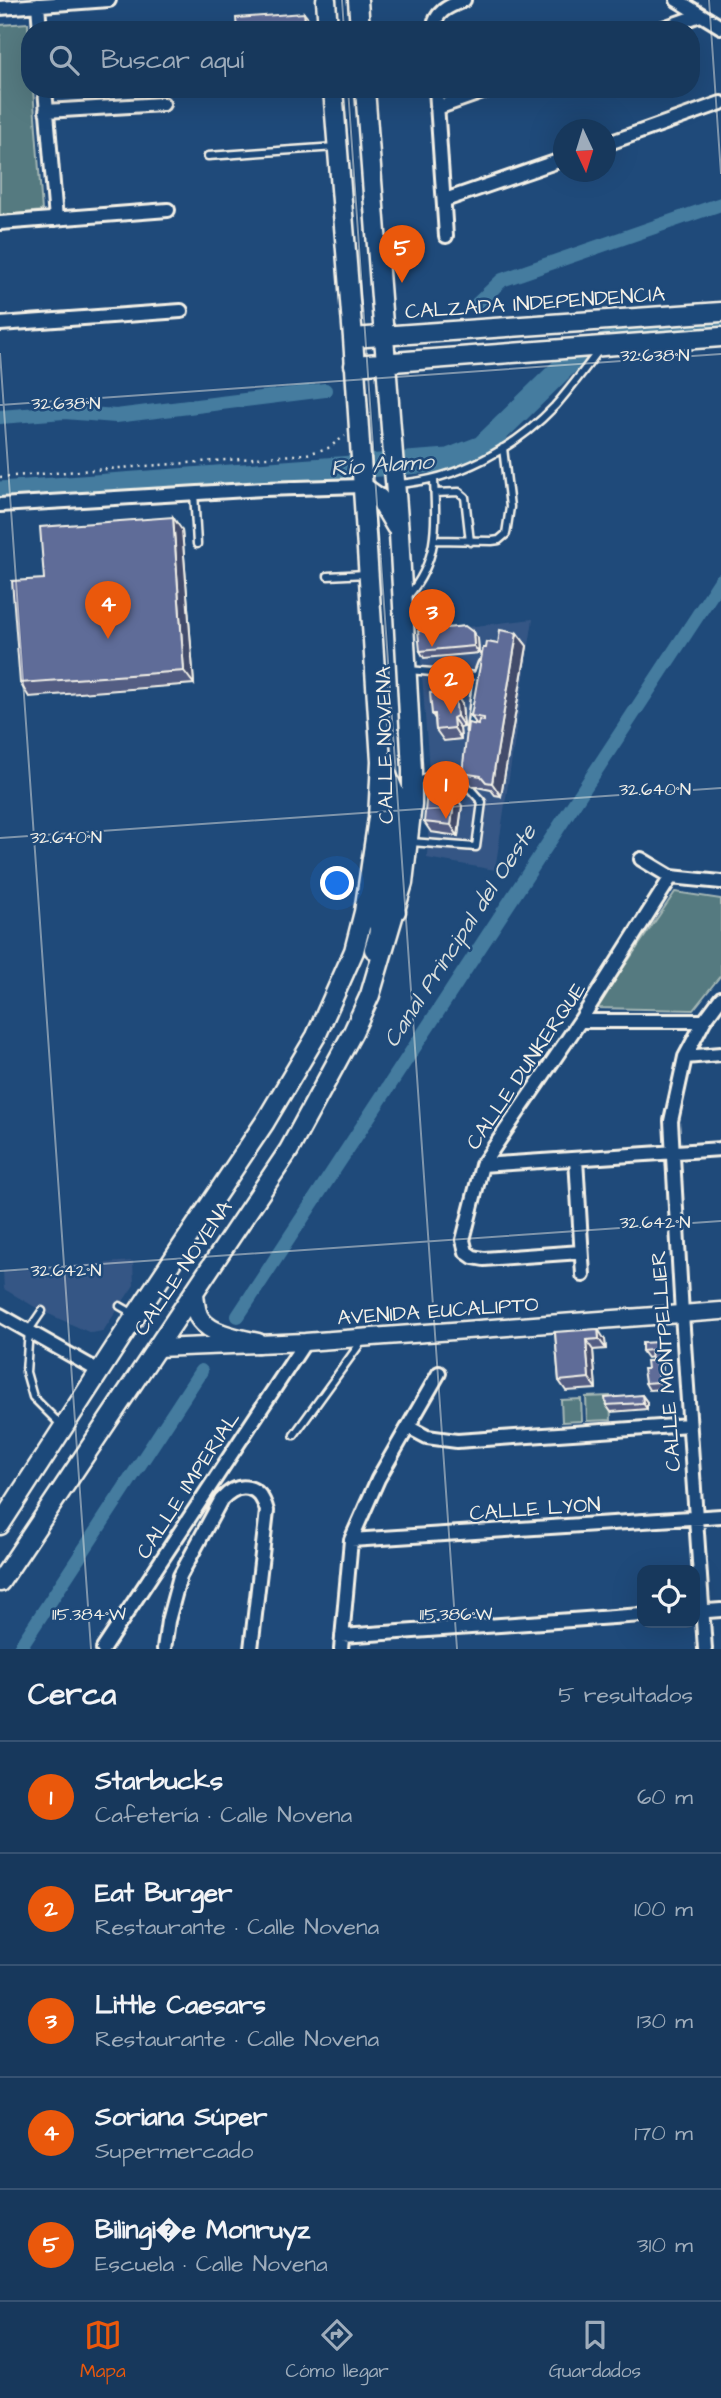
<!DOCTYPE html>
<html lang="es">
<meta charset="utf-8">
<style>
:root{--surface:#17385c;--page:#244365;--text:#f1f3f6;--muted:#9eacbb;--line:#365272;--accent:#ea580c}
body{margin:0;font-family:"Architects Daughter",sans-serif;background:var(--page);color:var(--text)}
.controls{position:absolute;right:21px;bottom:21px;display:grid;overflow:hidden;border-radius:14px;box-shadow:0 7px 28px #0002}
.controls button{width:63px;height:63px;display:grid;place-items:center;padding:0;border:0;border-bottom:2px solid var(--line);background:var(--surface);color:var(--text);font:35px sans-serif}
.compass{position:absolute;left:553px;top:119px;width:63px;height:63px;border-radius:50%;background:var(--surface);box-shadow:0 7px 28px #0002;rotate:176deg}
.you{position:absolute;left:338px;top:884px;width:24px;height:24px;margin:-18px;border:5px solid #fff;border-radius:50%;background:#1a73e8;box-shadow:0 0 0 10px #1a73e833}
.badge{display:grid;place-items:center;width:46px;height:46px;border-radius:50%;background:var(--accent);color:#fff;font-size:23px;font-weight:700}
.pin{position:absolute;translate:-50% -58px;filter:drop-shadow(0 2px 4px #0008)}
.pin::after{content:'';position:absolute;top:37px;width:24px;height:21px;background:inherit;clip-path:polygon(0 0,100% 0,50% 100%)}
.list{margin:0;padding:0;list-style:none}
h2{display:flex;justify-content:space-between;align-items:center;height:91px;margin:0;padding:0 28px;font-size:30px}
h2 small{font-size:23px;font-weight:400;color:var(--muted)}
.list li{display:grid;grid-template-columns:46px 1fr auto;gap:21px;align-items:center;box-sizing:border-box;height:112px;padding:0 28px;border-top:2px solid var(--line)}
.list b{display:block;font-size:26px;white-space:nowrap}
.list p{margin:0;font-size:23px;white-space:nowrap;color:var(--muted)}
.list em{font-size:23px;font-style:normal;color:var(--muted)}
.icon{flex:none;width:38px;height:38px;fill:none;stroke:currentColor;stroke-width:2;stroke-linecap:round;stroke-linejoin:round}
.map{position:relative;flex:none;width:721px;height:1649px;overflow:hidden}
.search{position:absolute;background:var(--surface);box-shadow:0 7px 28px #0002;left:21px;right:21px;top:21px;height:77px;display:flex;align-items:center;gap:18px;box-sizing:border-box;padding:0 24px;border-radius:28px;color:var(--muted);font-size:26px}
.sheet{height:651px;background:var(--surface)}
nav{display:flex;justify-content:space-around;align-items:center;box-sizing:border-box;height:98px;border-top:2px solid var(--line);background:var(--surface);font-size:19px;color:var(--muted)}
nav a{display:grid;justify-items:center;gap:4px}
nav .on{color:var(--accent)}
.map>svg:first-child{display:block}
.built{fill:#365785}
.green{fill:#557a80;stroke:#a4b6b4;stroke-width:2}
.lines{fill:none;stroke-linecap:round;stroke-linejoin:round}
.canal{stroke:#447c9f;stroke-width:14}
.river{stroke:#447c9f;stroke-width:23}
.lane-casing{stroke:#f4f1e8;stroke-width:11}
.street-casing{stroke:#f4f1e8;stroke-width:18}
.secondary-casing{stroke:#f4f1e8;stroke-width:21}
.primary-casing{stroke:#f4f1e8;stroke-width:23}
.path{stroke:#f4f1e8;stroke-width:2.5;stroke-dasharray:2 5;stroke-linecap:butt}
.lane{stroke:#1f4a7a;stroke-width:6}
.street{stroke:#1f4a7a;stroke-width:12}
.secondary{stroke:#1f4a7a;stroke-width:16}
.primary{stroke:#1f4a7a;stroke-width:18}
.wall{fill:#525d83;stroke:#f4f1e8;stroke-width:2}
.shaded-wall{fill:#424c6a;stroke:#f4f1e8;stroke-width:2}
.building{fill:#5f6c98;stroke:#f4f1e8;stroke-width:2}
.ticks{fill:none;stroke:#f4f1e8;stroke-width:2;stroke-opacity:0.45}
.labels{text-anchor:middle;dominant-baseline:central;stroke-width:5;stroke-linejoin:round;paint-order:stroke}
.street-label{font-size:21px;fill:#f4f1e8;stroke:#1f4a7a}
.water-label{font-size:23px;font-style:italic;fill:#dadfdd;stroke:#1f4a7a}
.ticks-label{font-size:18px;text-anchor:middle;fill:#f4f1e8;stroke:#1f4a7a;stroke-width:5;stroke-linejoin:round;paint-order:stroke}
</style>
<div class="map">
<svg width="721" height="1649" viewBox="0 0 721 1649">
<rect width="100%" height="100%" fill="#1f4a7a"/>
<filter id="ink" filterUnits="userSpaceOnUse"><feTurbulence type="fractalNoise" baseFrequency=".0143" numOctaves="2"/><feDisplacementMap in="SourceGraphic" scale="14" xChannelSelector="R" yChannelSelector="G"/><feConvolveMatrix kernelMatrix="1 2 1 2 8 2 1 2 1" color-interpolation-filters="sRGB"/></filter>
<g filter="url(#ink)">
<path class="built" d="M 533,619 L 495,870 L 427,858 L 430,784 L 419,633 Z
M 133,1261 L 134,1285 L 103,1331 L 91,1333 L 42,1311 L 4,1289 L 3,1271 Z"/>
<path class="green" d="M 28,23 L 30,89 L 33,89 L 42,211 L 0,216 L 0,25 Z
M 675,892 L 721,899 L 721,975 L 693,1010 L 596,1008 Z
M 610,1396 L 611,1420 L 587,1421 L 586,1397 Z
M 581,1399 L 582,1421 L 562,1422 L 561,1400 Z"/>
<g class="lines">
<path class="canal" d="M 477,304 L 502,280 L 721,204
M 0,417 L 64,412 L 116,416 L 325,390
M 238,1316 L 721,580
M 19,1649 L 201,1371"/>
<path class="river" d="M 0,493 L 448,460 L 482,447 L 577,354 L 629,336 L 721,327"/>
<defs>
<path id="lane" d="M 208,156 L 336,147
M 397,484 C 457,480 514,449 555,406 C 571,388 585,369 599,350
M 194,492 L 197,544
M 435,493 L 459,492 L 465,497 L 470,542
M 435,540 L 492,541 L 499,540 L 506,534 L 510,507 L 503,448
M 328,576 L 366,574
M 407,597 C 439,561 436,525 434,480
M 409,670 L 477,676
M 470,731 L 477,676 L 482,663
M 411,842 L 476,847 L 482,802 L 464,782 L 440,772 L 414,783
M 120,1306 L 134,1314
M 42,1311 L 29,1330 L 26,1372 L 33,1397 L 62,1426
M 294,1435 L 362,1341"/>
<path id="street" d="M 677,0 L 721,27
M 38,5 L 40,30
M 0,8 L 109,0
M 433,30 C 435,11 449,6 464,0
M 658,30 L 700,15
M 45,89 L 56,219
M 436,89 L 446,236
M 437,108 L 491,89
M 46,111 L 163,104
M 606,144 L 721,103
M 445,200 L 564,159
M 0,223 L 168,210
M 0,324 L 181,311
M 0,505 L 264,489 L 362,486
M 641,859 L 671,877 L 721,882
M 580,1021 L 704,1021
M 685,1057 L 721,1054
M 576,1159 L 583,1275
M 482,1165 L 721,1149
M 581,1252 L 484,1259 L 473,1257 L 466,1252 L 463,1240 L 482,1165 L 580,1021 L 671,877
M 0,1315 L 99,1371
M 408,1427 L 427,1437 L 457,1441 L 689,1425
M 351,1540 L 721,1516
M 695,1612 L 721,1610
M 342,1636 L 642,1615
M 103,1649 L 305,1342
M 164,1649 L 168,1621 L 180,1576 L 221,1500 C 239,1480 260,1484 267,1511 L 251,1649
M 341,1649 L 351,1540 L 378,1479 L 439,1373
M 705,1649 L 682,1314 L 671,1121 L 685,1057 L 704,1021 L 721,998"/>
<path id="secondary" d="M 157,1348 L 305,1342 L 721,1311"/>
<path id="primary" d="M 326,0 L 328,30
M 358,0 L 360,30
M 353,338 L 721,312
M 354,365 L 721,337
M 362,486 L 379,498 L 396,527
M 382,764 L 395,794 L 394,817 L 382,905 L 384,908 L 396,911
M 364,912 C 384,920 380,932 374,949
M 194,1293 C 195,1302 195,1313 201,1320 C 212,1335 241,1339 258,1343
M 0,1525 L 136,1315 L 265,1122 L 316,1036 L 354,951 L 364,912 L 378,818 L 381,761 L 353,338 L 333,89
M 0,1582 L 289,1150 L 353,1032 L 370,995 L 403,883 L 412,804 L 412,770 L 399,533 L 365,89"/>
</defs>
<use href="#lane" class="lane-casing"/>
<use href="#street" class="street-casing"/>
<use href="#secondary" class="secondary-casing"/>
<use href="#primary" class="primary-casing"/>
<path class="path" d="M 0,477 L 307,454 L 328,448 L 345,436"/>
<use href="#lane" class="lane"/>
<use href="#street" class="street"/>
<use href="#secondary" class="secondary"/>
<use href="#primary" class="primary"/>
</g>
<path class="wall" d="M 182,530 L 194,684 L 29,697 L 20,683 L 44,579 Z
M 517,633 L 527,646 L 501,796 L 495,795 L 491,790 L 472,786 L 462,773 L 477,725 L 471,716 L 486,648 L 498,644 Z
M 478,639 L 479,653 L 424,658 L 420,651 Z
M 449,691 L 462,704 L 464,727 L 460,728 L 461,739 L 444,741 L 436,730 L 435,719 L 432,714 Z
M 455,795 L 462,806 L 458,836 L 431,832 L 424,822 Z
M 555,1332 L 605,1340 L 606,1349 L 593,1350 L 596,1389 L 566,1391 L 559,1381 Z
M 657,1342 L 661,1349 L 664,1389 L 649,1390 L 645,1383 L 652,1361 L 652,1357 L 647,1358 L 642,1351 Z
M 642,1395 L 647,1402 L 647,1409 L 611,1412 L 606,1405 Z"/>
<path class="shaded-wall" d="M 304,13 L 312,23 L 312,30 L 306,30 Z
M 173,517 L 182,530 L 194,684 L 184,671 Z
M 473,632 L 478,639 L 479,653 L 474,646 Z
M 517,633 L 527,646 L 501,796 L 492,783 Z
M 449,691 L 455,700 L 455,694 L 462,704 L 464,727 L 457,716 Z
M 453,718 L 460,728 L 461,739 L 454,728 Z
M 455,795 L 462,806 L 458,836 L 451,825 Z
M 598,1329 L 605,1340 L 606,1349 L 599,1339 Z
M 586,1340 L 593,1350 L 596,1389 L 589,1378 Z
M 657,1342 L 661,1349 L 664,1389 L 659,1382 Z
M 642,1395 L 647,1402 L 647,1409 L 643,1403 Z"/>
<path class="building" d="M 304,13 L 306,30 L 237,30 L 236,18 Z
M 173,517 L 184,671 L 20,683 L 12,581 L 44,579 L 40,527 Z
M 465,626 L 473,632 L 474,646 L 420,651 L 418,631 Z
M 500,630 L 517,633 L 492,783 L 486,782 L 481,776 L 462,773 L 468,723 L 478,725 L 479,720 L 484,721 L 484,718 L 471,716 L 483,648 L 486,648 L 487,642 L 498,644 Z
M 449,691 L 449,695 L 455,694 L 457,716 L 453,718 L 454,728 L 436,730 L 435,714 L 432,714 L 430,693 Z
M 427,792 L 455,795 L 451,825 L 424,822 Z
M 598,1329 L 599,1339 L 586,1340 L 589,1378 L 559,1381 L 555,1332 Z
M 657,1342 L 659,1382 L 645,1383 L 643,1369 L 647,1369 L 646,1361 L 652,1361 L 651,1350 L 642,1351 L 642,1343 Z
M 642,1395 L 643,1403 L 606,1405 L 605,1398 Z"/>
</g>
<path class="ticks" d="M 342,0 L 344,30M 709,0 L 721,174M 348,89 L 457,1649M 0,353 L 91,1649M 0,405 L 721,354M 0,838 L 721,788M 0,1271 L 721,1221"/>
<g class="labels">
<g class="street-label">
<text transform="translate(535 303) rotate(-4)">CALZADA INDEPENDENCIA</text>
<text transform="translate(385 745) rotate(-91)">CALLE NOVENA</text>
<text transform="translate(526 1066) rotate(-56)">CALLE DUNKERQUE</text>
<text transform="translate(183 1268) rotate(-56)">CALLE NOVENA</text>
<text transform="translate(438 1311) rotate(-4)">AVENIDA EUCALIPTO</text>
<text transform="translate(666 1361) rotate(-94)">CALLE MONTPELLIER</text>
<text transform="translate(188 1485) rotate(-57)">CALLE IMPERIAL</text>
<text transform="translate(535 1509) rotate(-4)">CALLE LYON</text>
</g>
<g class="water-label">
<text transform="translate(382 465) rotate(-4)">Río Alamo</text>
<text transform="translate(460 936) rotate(-57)">Canal Principal del Oeste</text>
</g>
</g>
<g class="ticks-label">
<text x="655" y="361">32.638°N</text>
<text x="66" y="409">32.638°N</text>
<text x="655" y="795">32.640°N</text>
<text x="66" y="843">32.640°N</text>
<text x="655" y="1228">32.642°N</text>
<text x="66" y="1276">32.642°N</text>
<text x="89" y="1620">115.384°W</text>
<text x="456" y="1620">115.386°W</text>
</g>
</svg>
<div class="controls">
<button><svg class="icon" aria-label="locate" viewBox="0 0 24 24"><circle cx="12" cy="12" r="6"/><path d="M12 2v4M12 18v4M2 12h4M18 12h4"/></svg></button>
</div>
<svg class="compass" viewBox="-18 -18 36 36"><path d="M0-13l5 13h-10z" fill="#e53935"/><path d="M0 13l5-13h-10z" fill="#9eacbb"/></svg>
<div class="you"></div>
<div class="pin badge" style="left:446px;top:819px">1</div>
<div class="pin badge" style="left:451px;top:714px">2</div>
<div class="pin badge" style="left:432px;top:647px">3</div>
<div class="pin badge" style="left:108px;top:639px">4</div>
<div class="pin badge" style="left:402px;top:283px">5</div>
<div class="search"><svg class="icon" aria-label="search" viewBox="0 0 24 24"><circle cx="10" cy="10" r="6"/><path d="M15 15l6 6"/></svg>Buscar aquí</div>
</div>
<section class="sheet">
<h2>Cerca<small>5 resultados</small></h2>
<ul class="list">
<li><span class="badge">1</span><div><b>Starbucks</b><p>Cafetería · Calle Novena</p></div><em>60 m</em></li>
<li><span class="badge">2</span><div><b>Eat Burger</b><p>Restaurante · Calle Novena</p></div><em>100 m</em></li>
<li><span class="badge">3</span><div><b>Little Caesars</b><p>Restaurante · Calle Novena</p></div><em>130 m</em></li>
<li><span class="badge">4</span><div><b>Soriana Súper</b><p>Supermercado</p></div><em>170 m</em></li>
<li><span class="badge">5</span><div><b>Bilingi�e Monruyz</b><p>Escuela · Calle Novena</p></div><em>310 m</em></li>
</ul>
</section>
<nav>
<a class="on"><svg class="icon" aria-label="map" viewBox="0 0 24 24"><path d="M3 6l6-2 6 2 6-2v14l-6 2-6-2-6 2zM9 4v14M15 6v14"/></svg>Mapa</a>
<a><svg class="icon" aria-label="directions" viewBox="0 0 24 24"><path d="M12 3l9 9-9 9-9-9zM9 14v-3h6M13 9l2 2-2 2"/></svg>Cómo llegar</a>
<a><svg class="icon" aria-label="saved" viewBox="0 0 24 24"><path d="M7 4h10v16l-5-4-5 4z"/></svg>Guardados</a>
</nav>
